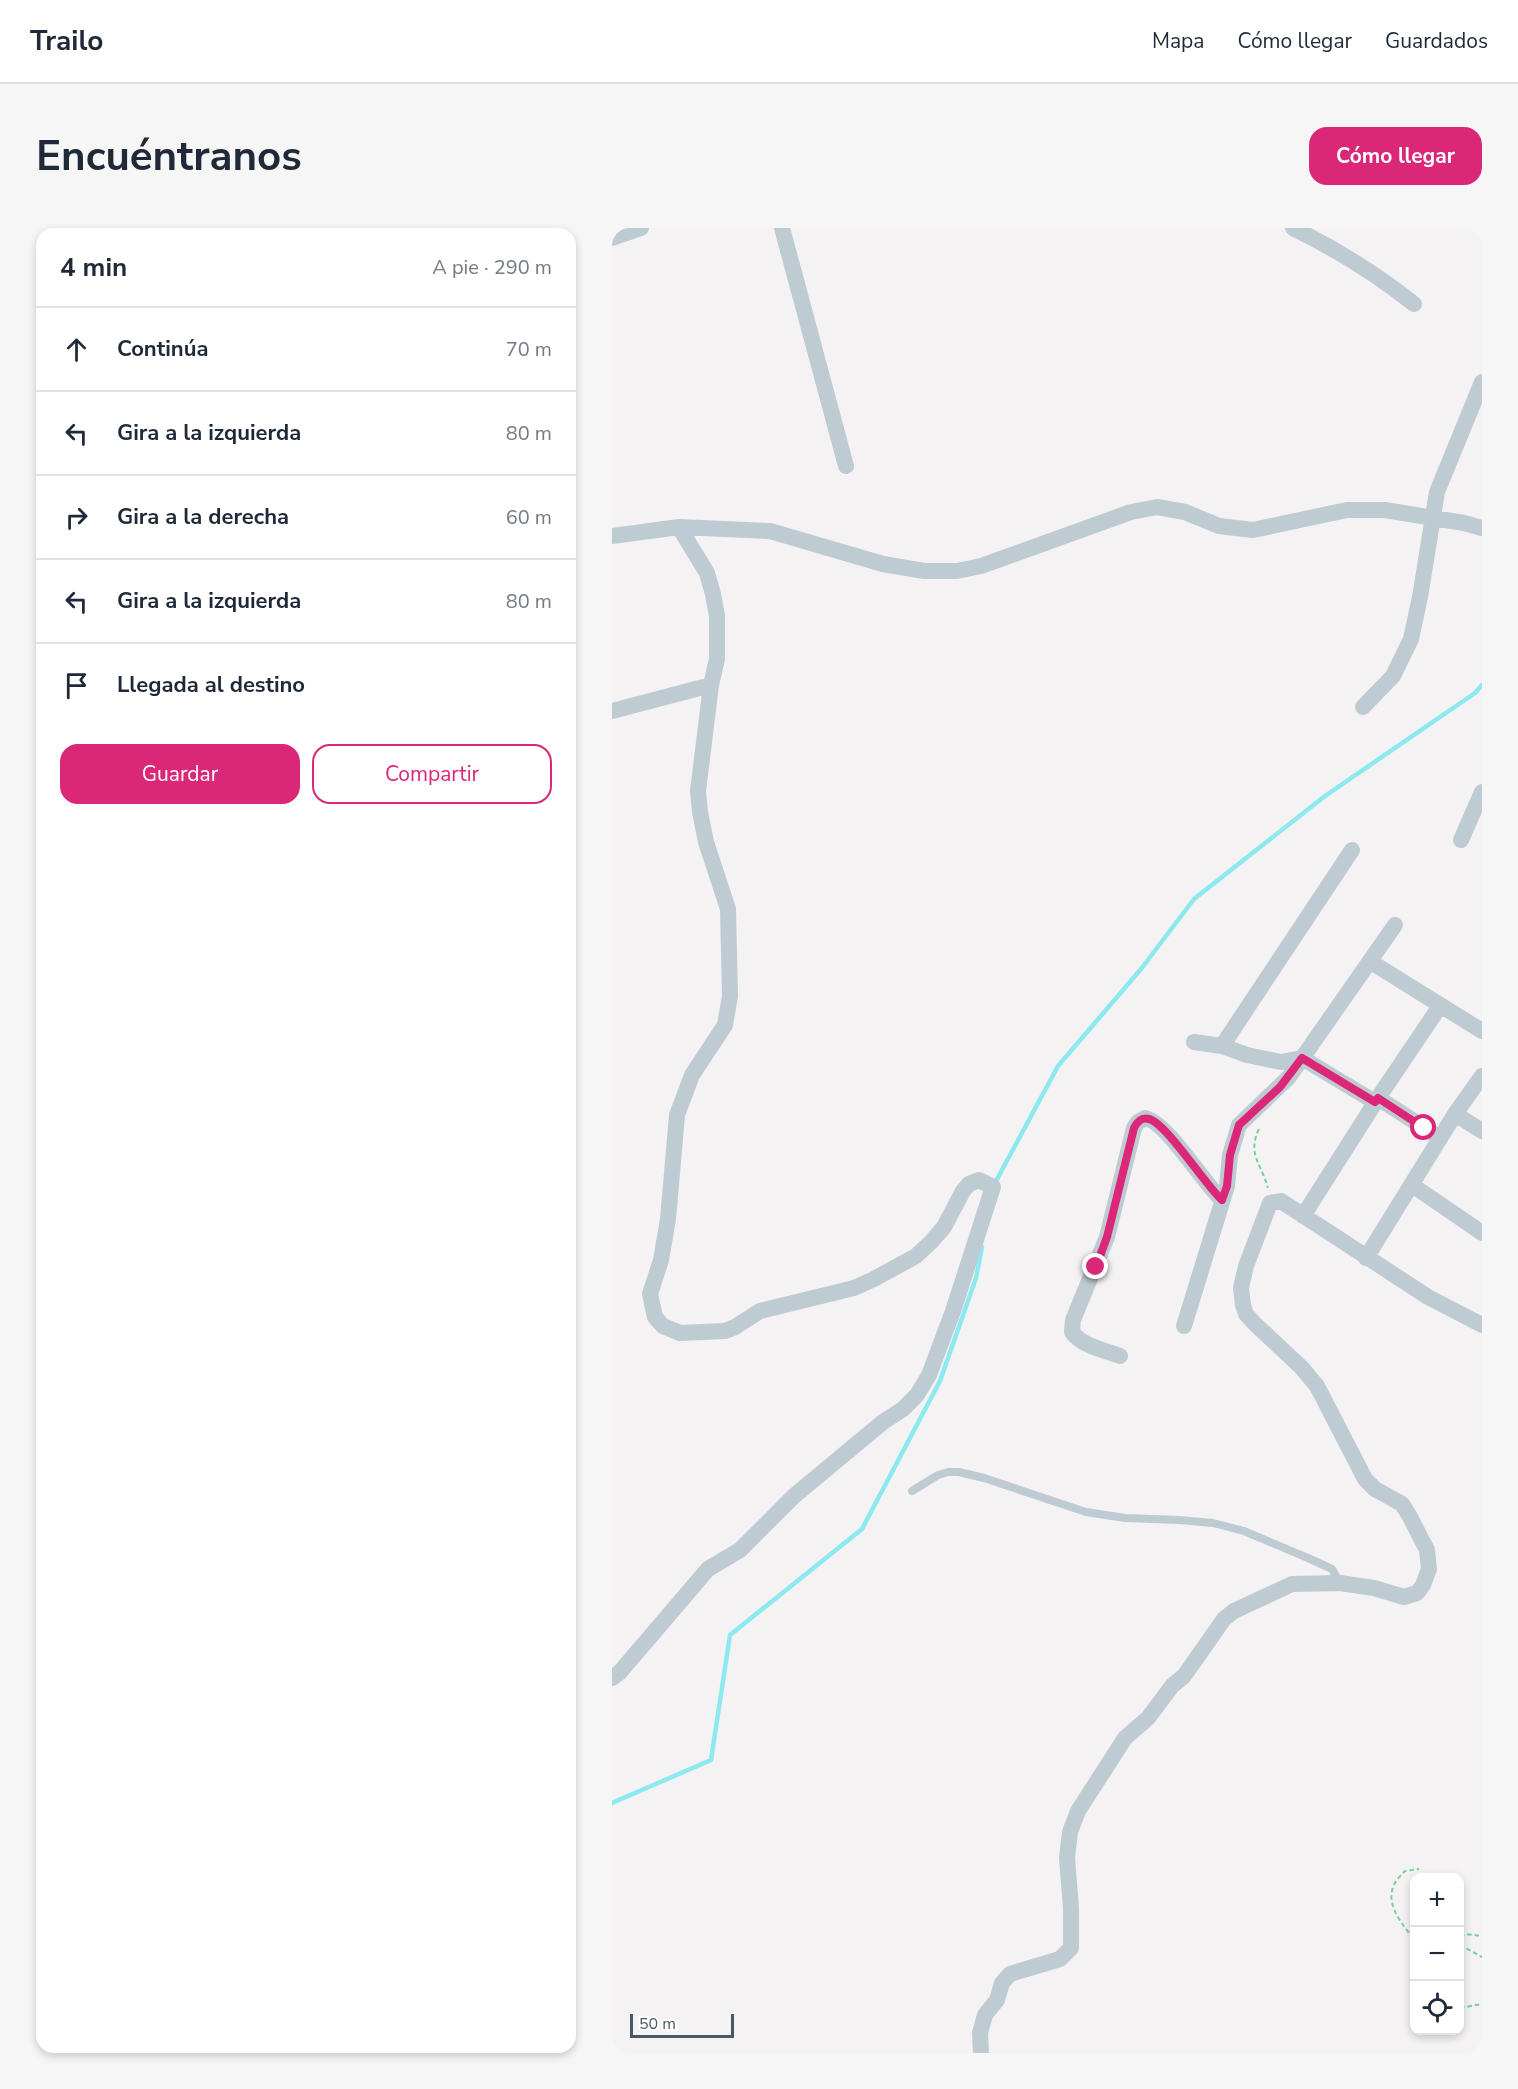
<!DOCTYPE html>
<html lang="es">
<meta charset="utf-8">
<style>
:root{--surface:#fff;--page:#f6f6f7;--text:#1f2937;--muted:#747a83;--line:#e0e1e3;--accent:#db2777}
body{margin:0;font-family:"Nunito Sans",sans-serif;background:var(--page);color:var(--text)}
.controls{position:absolute;right:18px;bottom:18px;display:grid;overflow:hidden;border-radius:12px;box-shadow:0 3px 9px #0003}
.controls button{width:54px;height:54px;display:grid;place-items:center;padding:0;border:0;border-bottom:2px solid var(--line);background:var(--surface);color:var(--text);font:30px sans-serif}
.scale{position:absolute;left:18px;bottom:15px;width:104px;box-sizing:border-box;padding-left:6px;border:3px solid #495961;border-top:0;font-size:16px;line-height:21px;white-space:nowrap;color:#495961;-webkit-text-stroke:4px #fff;paint-order:stroke}
.stop{position:absolute;width:18px;height:18px;margin:-14px;border:4px solid #db2777;border-radius:50%;background:#fff}
.stop.end{background:#db2777;border-color:#fff;box-shadow:0 2px 6px #0008}
.list{margin:0;padding:0;list-style:none}
h2{display:flex;justify-content:space-between;align-items:center;height:78px;margin:0;padding:0 24px;font-size:26px}
h2 small{font-size:20px;font-weight:400;color:var(--muted)}
.list li{display:grid;grid-template-columns:39px 1fr auto;gap:18px;align-items:center;box-sizing:border-box;height:84px;padding:0 24px;border-top:2px solid var(--line)}
.list b{display:block;font-size:22px;white-space:nowrap}
.list em{font-size:20px;font-style:normal;color:var(--muted)}
.actions{display:flex;gap:12px;padding:18px 24px}
.actions a{flex:1;padding:14px 0;border:2px solid var(--accent);border-radius:18px;text-align:center;font-size:21px;color:var(--accent)}
.actions .main{background:var(--accent);color:#fff}
.icon{flex:none;width:33px;height:33px;fill:none;stroke:currentColor;stroke-width:2;stroke-linecap:round;stroke-linejoin:round}
.map{position:relative;flex:none;width:870px;height:1825px;overflow:hidden;border-radius:18px}
header{display:flex;align-items:center;gap:36px;box-sizing:border-box;height:84px;padding:0 30px;background:var(--surface);border-bottom:2px solid var(--line)}
header strong{font-size:28px}
nav{display:flex;gap:33px;margin-inline-start:auto;font-size:21px}
.intro{display:flex;align-items:center;justify-content:space-between;box-sizing:border-box;height:144px;padding:0 36px}
h1{margin:0;font-size:42px}
.button{padding:15px 27px;border-radius:18px;background:var(--accent);color:#fff;font-size:21px;font-weight:700}
main{display:flex;gap:36px;padding:0 36px}
aside{flex:1;background:var(--surface);border-radius:18px;box-shadow:0 3px 9px #0003}
.map>svg:first-child{display:block}
.lines{fill:none;stroke-linecap:round;stroke-linejoin:round}
.stream{stroke:#8ce9f0;stroke-width:4.5}
.path{stroke:#76d298;stroke-width:2;stroke-dasharray:4.5 3;stroke-linecap:butt}
.lane{stroke:#bfcbd2;stroke-width:8}
.street{stroke:#bfcbd2;stroke-width:16}
.route{stroke:#db2777;stroke-width:8}
</style>
<header>
<strong>Trailo</strong>
<nav><a>Mapa</a><a>Cómo llegar</a><a>Guardados</a></nav>
</header>
<div class="intro"><h1>Encuéntranos</h1><a class="button">Cómo llegar</a></div>
<main>
<aside>
<h2>4 min<small>A pie · 290 m</small></h2>
<ul class="list">
<li><svg class="icon" aria-label="ahead" viewBox="0 0 24 24"><path d="M12 20V5M6 11l6-6 6 6"/></svg><div><b>Continúa</b></div><em>70 m</em></li>
<li><svg class="icon" aria-label="left" viewBox="0 0 24 24"><path d="M17 20v-9H6M10 6l-5 5 5 5"/></svg><div><b>Gira a la izquierda</b></div><em>80 m</em></li>
<li><svg class="icon" aria-label="right" viewBox="0 0 24 24"><path d="M7 20v-9h11M14 6l5 5-5 5"/></svg><div><b>Gira a la derecha</b></div><em>60 m</em></li>
<li><svg class="icon" aria-label="left" viewBox="0 0 24 24"><path d="M17 20v-9H6M10 6l-5 5 5 5"/></svg><div><b>Gira a la izquierda</b></div><em>80 m</em></li>
<li><svg class="icon" aria-label="arrive" viewBox="0 0 24 24"><path d="M6 21V4h12l-3 4 3 4H6"/></svg><div><b>Llegada al destino</b></div></li>
</ul>
<div class="actions"><a class="main">Guardar</a><a>Compartir</a></div>
</aside>
<div class="map">
<svg width="870" height="1825" viewBox="0 0 870 1825">
<rect width="100%" height="100%" fill="#f4f2f2"/>
<g class="lines">
<path class="stream" d="M 383,955 L 446,838 L 529,741 L 582,671 L 713,568 L 863,465 L 870,457
M 0,1575 L 99,1532 L 118,1407 L 250,1301 L 328,1153 L 364,1050 L 370,1019"/>
<path class="path" d="M 647,901 C 635,926 649,935 656,960
M 848,1708 L 854,1706 L 870,1708
M 802,1710 C 792,1700 776,1679 780,1663 C 781,1655 788,1648 793,1643 L 807,1641
M 848,1717 L 870,1729
M 848,1780 L 870,1776"/>
<path class="lane" d="M 300,1263 L 326,1247 L 336,1244 L 347,1244 L 372,1250 L 474,1284 L 513,1290 L 567,1292 L 601,1295 L 632,1303 L 696,1330 L 720,1341 L 728,1355"/>
<path class="street" d="M 170,0 L 234,238
M 681,0 C 726,22 763,45 802,76
M 0,10 L 29,0
M 0,308 L 67,299 L 158,303 L 271,336 L 312,343 L 345,343 L 369,338 L 519,284 L 545,279 L 573,284 L 607,298 L 641,302 L 735,282 L 773,282 L 852,295 L 870,300
M 751,479 L 781,448 L 799,411 L 808,369 L 825,264 L 870,154
M 0,483 L 99,457
M 849,612 L 870,564
M 759,734 L 870,803
M 582,814 L 610,818 L 635,827 L 669,834 L 690,830 L 763,874
M 610,818 L 740,622
M 766,870 L 828,910
M 843,886 L 870,903
M 800,957 L 870,1005
M 691,988 L 766,870 L 828,778
M 754,1030 L 843,886 L 870,848
M 572,1098 L 615,958 L 618,927 L 627,897 L 677,849 L 783,697
M 508,1128 C 492,1122 470,1118 460,1104 L 461,1092 L 495,1009 L 522,900 L 526,894 L 533,890 C 555,894 592,956 610,972
M 0,1450 L 8,1444 L 96,1341 L 128,1322 L 182,1268 L 271,1194 L 291,1181 L 305,1167 L 317,1147 L 341,1083 L 381,959 L 367,952 L 357,956 L 351,963 L 332,999 L 319,1014 L 304,1028 L 262,1051 L 242,1060 L 148,1083 L 123,1099 L 113,1103 L 68,1105 L 51,1098 L 43,1089 L 38,1066 L 49,1032 L 56,991 L 65,887 L 80,847 L 113,797 L 118,768 L 116,681 L 94,614 L 88,584 L 86,563 L 99,457 L 105,431 L 105,388 L 101,366 L 95,345 L 67,299
M 369,1825 L 368,1805 L 373,1787 L 385,1772 L 390,1755 L 398,1746 L 448,1731 L 459,1720 L 459,1680 L 455,1630 L 458,1604 L 466,1583 L 513,1510 L 536,1490 L 560,1458 L 572,1448 L 612,1391 L 622,1383 L 680,1356 L 728,1355 L 762,1360 L 792,1369 L 805,1365 L 811,1357 L 817,1341 L 815,1322 L 797,1287 L 790,1276 L 763,1261 L 753,1251 L 705,1158 L 689,1139 L 643,1096 L 634,1086 L 631,1077 L 629,1060 L 634,1038 L 658,975 L 669,973 L 816,1069 L 870,1097"/>
</g>
<g class="lines">
<path class="route" d="M 484,1039 L 495,1009 L 522,900 C 525,894 529,889 537,891 C 554,895 594,958 610,972 L 615,958 L 618,927 L 627,897 L 668,859 L 690,830 L 763,874 L 766,870 L 812,900"/>
</g>
</svg>
<div class="controls">
<button>+</button>
<button>−</button>
<button><svg class="icon" aria-label="locate" viewBox="0 0 24 24"><circle cx="12" cy="12" r="6"/><path d="M12 2v4M12 18v4M2 12h4M18 12h4"/></svg></button>
</div>
<div class="scale">50 m</div>
<div class="stop" style="left:812px;top:900px"></div>
<div class="stop end" style="left:484px;top:1039px"></div>
</div>
</main>
